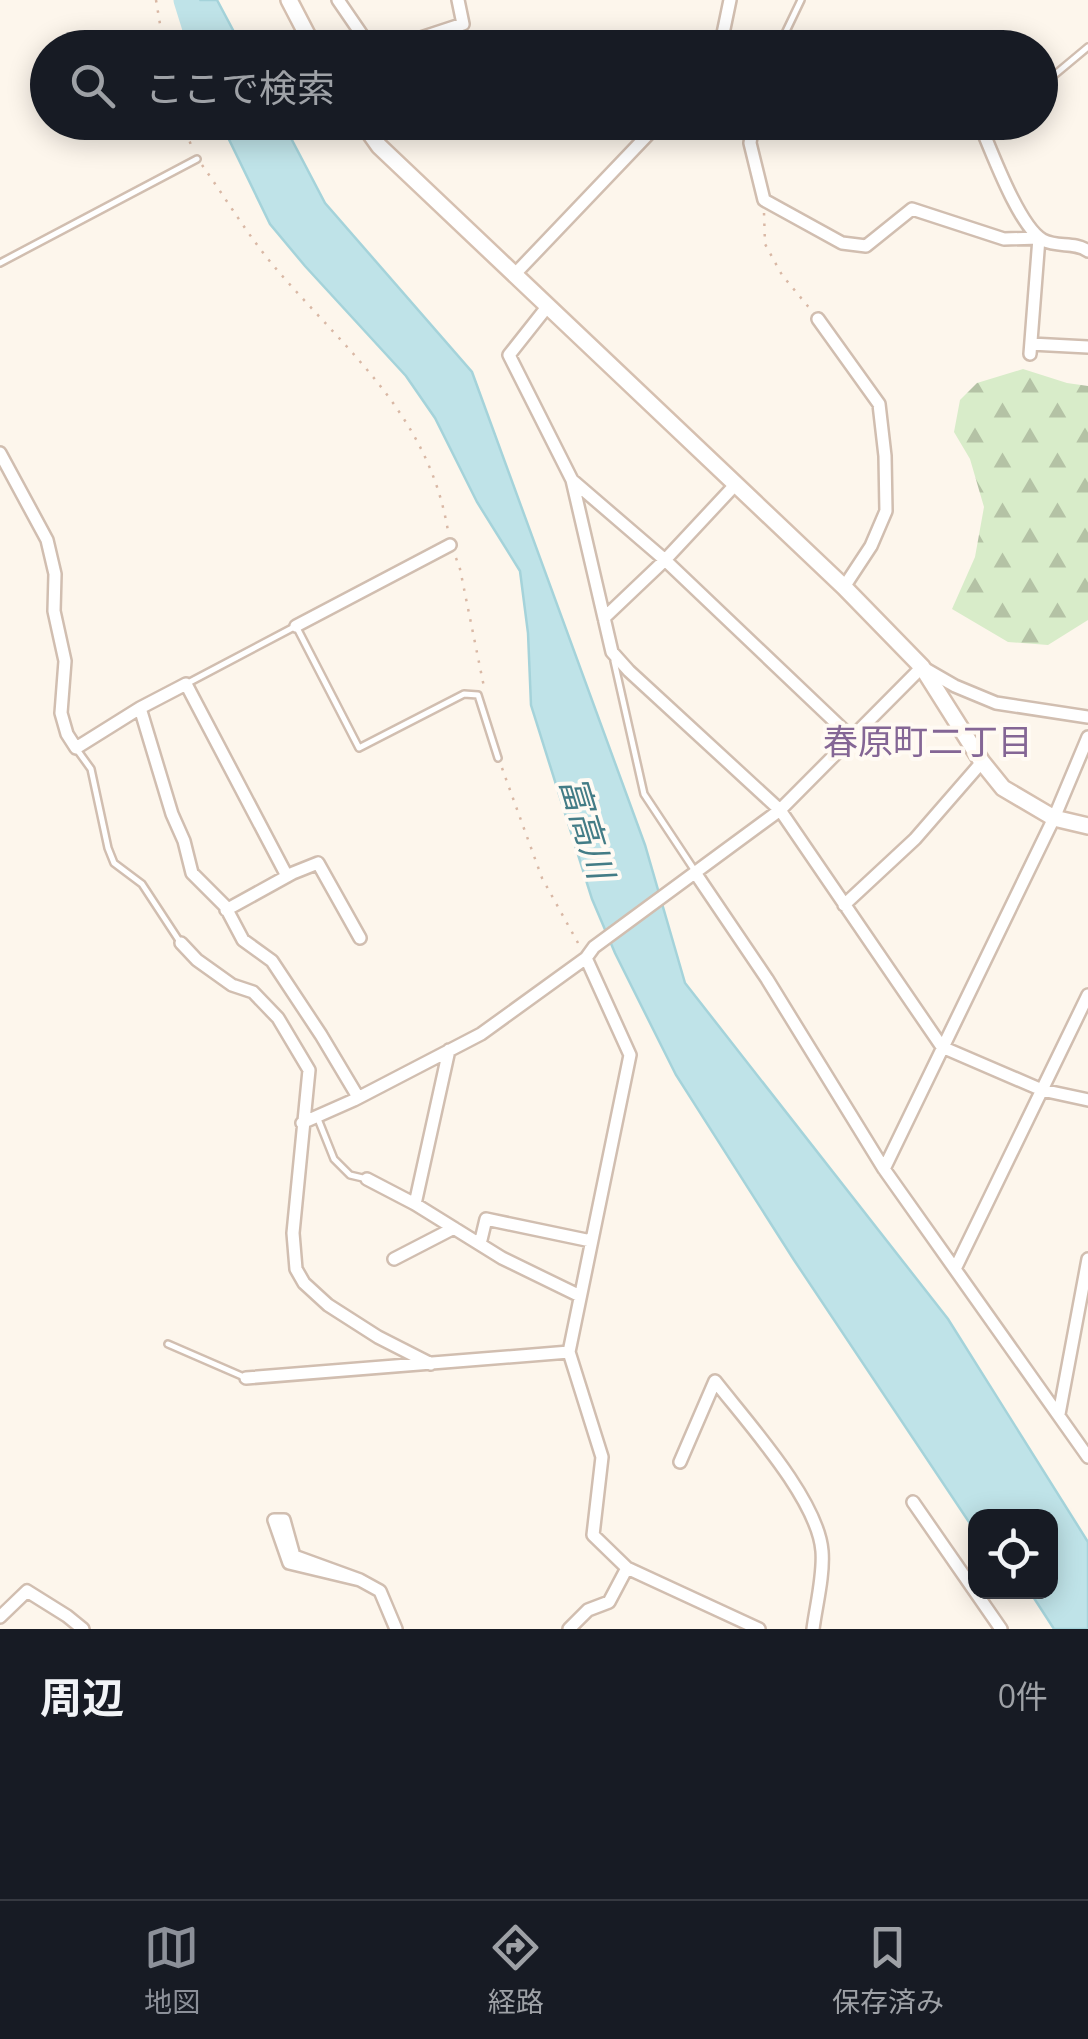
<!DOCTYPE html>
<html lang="ja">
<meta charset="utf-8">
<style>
:root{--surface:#171b24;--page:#20242c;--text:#f1f3f6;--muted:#9ea1a6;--line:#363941;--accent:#8c9099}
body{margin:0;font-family:"Open Sans","Noto Sans JP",sans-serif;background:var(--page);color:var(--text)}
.controls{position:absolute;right:30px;bottom:30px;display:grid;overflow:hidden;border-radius:20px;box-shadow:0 5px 25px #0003}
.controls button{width:90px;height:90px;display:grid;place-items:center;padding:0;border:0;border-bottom:2px solid var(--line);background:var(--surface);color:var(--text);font:50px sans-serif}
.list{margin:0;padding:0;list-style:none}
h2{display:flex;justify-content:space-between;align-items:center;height:130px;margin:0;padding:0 40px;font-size:42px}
h2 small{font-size:32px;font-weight:400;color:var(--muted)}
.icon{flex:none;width:55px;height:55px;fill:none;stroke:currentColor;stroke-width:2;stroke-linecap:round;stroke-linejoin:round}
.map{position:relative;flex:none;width:1088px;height:1629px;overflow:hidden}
.search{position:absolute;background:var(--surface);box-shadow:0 5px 25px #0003;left:30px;right:30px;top:30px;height:110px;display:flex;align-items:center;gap:25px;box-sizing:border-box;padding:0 35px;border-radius:55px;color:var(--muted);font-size:38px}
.sheet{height:270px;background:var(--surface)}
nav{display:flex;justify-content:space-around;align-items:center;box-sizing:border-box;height:140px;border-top:2px solid var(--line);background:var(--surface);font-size:28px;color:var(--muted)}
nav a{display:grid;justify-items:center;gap:5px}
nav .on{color:var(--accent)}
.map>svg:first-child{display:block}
.forest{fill:url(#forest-firs)}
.water{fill:#bfe3e8;stroke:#a5d3da;stroke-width:2.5}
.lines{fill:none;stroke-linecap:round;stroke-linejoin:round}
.river{stroke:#bfe3e8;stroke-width:25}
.lane-casing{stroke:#d1beb0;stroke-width:10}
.street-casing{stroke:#d1beb0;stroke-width:16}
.secondary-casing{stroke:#d6c0b0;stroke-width:20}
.path{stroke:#d9b8a5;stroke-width:2.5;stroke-dasharray:2.5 8;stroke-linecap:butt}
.lane{stroke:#fff;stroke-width:5}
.street{stroke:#fff;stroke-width:11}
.secondary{stroke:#fff;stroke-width:15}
.labels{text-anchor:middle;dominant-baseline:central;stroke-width:8;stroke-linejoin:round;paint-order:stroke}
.neighbourhood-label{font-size:35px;fill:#846695;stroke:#fffaf3}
.water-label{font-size:35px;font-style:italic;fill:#437c86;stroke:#fffaf3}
</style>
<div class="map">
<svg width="1088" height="1629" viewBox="0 0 1088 1629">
<defs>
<pattern id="forest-firs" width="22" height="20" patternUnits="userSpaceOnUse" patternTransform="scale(2.5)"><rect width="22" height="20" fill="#d8ecc9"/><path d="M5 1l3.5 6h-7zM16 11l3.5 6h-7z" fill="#b4c2a5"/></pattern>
</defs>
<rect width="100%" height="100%" fill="#fdf6ec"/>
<path class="forest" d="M 1023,369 L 1067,383 L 1088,386 L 1088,620 L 1048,645 L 1008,642 L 952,609 L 975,557 L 984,507 L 970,459 L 954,432 L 960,400 L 977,383 Z"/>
<path class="water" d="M 196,0 L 217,0 L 242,47 L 205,47 Z
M 221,123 L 283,123 L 325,203 L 472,372 L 645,845 L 685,983 L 948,1319 L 1088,1542 L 1088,1629 L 1054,1629 L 1030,1592 L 1050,1592 L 1050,1516 L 976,1516 L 975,1531 L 794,1260 L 676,1075 L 615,953 L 592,899 L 531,705 L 528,633 L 520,571 L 477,502 L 435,418 L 406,376 L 305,266 L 270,224 Z"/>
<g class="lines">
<path class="river" d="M 186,0 L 201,48"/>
<defs>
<path id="lane" d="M 778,48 L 801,0
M 1040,87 L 1088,47
M 0,263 L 197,159
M 614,661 L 644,794 L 695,871
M 188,683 L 296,626 L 359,748 L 464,694 L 478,695 L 498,758
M 78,751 L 91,769 L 108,848 L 114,863 L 142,884 L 180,942
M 318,1119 L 334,1159 L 350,1175 L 367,1179
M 168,1344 L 244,1377"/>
<path id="street" d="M 338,0 L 371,48
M 390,48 L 463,24 L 458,0
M 720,48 L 730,0
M 753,122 L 750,143 L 764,200 L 842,243 L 866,246 L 912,209 L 1004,239 L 1039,238 L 1030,354
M 979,122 C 991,150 1019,227 1043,240 C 1058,248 1074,241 1088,251
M 514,275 L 660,122
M 547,307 L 509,355 L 572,480 L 612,652 L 629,671 L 780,810 L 942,1047 L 1042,1090 L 1088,1100
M 818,319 L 879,404 L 885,456 L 886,511 L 871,546 L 844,587
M 1031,344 L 1088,347
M 0,453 L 47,540 L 55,574 L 54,611 L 65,661 L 61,713 L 67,734 L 76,748 L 140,708 L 186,684 L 287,876
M 572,480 L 665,560 L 852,738
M 604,618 L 665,560 L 735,485
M 296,626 L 450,545
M 140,708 L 172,814 L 184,841 L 192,873 L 225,906 L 243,940 L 272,961 L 321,1035 L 358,1097
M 696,874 L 767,979 L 884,1169 L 1088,1457
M 844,905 L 915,839 L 982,762
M 226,910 L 293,873 L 318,863 L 360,938
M 181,943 L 197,960 L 232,985 L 253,992 L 278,1018 L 309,1070 L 293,1233 L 296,1269 L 304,1283 L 328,1305 L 378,1337 L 431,1364
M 586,958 L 630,1055 L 569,1352 L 602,1457 L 593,1535 L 627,1568 L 759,1629
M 302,1123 L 354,1100 L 481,1034 L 586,958 L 594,947 L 780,810 L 922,667 L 955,686 L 996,703 L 1088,717
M 884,1169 L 1054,818 L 1088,737
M 367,1179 L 415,1204 L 502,1258 L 580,1296
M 415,1204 L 449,1050
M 480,1244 L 486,1219 L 591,1241
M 394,1259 L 454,1228
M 955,1269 L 1088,995
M 246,1378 L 569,1352
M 1059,1414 L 1088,1259
M 680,1462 L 715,1381 C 747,1422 818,1500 822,1551 C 824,1575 816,1606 813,1629
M 913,1502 L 1001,1629
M 360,1580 L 289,1563 L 274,1520 L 284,1520 L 294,1556 L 360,1580 L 380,1591 L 396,1629
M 0,1617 L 27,1591 L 67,1616 L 83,1629
M 569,1629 L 588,1610 L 609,1602 L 627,1568"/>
<path id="secondary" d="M 289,0 L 314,48
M 362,122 L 379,146 L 844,587 L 922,667 L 982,762 L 1003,788 L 1054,818 L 1088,826"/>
</defs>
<use href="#lane" class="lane-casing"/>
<use href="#street" class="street-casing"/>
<use href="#secondary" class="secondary-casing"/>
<path class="path" d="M 156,0 L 164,48
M 182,122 L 193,150
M 202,165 C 227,200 250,239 278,271 C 350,354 429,417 448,531
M 764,213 L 765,244 L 782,275 L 811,310
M 456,558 L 460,569 L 484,687
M 502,768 L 542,878 L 578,943"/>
<use href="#lane" class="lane"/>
<use href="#street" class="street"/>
<use href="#secondary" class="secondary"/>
</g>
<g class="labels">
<g class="neighbourhood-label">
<text x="928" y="740">春原町二丁目</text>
</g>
<g class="water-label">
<text transform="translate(588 827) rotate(73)">富高川</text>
</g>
</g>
</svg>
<div class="controls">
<button><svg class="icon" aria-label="locate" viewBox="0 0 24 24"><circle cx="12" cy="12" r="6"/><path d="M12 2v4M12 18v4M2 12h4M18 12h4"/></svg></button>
</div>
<div class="search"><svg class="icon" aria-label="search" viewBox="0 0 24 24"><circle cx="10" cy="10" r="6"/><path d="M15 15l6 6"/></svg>ここで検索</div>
</div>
<section class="sheet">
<h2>周辺<small>0件</small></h2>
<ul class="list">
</ul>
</section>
<nav>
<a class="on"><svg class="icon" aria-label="map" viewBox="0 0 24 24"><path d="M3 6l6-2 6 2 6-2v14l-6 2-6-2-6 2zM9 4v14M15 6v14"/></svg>地図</a>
<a><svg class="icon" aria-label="directions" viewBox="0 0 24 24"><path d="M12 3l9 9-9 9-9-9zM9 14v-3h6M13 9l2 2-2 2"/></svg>経路</a>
<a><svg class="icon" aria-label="saved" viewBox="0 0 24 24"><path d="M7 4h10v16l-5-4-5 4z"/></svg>保存済み</a>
</nav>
